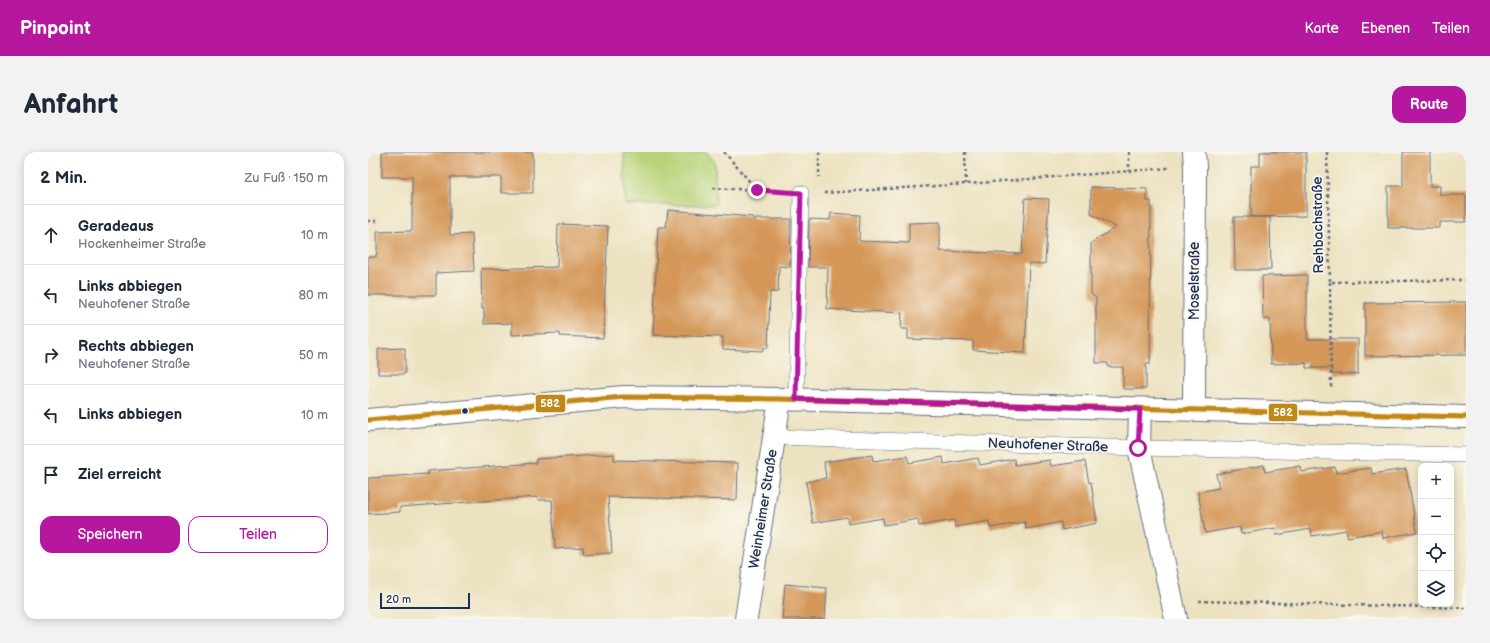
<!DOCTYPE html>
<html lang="de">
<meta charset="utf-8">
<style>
:root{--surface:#fff;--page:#f2f2f3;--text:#1f2937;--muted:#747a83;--line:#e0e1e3;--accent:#b5179e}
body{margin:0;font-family:"Balsamiq Sans",sans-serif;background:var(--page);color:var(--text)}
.controls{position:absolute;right:12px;bottom:12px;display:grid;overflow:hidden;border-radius:8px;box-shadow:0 2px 10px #0003}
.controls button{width:36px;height:36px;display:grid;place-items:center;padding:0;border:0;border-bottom:1px solid var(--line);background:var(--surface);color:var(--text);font:20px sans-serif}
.scale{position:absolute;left:12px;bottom:10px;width:90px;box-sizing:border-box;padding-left:4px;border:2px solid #1b2f5e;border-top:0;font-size:11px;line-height:14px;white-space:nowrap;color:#1b2f5e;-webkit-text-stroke:3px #fbf7ec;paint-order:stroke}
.stop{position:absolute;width:12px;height:12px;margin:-9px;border:3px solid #b5179e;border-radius:50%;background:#fff}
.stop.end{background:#b5179e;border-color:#fff;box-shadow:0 1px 4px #0008}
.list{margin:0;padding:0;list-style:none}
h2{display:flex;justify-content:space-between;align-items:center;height:52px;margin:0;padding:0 16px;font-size:17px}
h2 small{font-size:13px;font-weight:400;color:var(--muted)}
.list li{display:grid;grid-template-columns:26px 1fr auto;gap:12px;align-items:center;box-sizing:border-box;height:60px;padding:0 16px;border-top:1px solid var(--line)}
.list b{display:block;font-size:15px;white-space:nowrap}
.list p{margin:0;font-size:13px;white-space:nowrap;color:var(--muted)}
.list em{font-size:13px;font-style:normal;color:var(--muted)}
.actions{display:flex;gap:8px;padding:12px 16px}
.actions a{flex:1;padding:9px 0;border:1px solid var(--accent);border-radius:12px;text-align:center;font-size:14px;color:var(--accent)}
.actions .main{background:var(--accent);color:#fff}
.icon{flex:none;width:22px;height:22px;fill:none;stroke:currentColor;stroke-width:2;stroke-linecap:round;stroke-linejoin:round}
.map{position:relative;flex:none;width:1098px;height:467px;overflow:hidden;border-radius:12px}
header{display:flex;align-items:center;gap:24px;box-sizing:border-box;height:56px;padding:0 20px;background:var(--accent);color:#fff}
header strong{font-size:19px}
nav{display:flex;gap:22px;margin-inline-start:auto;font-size:14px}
.intro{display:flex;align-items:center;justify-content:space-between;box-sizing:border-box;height:96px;padding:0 24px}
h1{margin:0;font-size:28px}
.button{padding:10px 18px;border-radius:12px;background:var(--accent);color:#fff;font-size:14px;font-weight:700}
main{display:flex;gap:24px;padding:0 24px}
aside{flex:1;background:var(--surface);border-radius:12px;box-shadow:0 2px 10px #0003}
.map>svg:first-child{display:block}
.green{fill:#b7d379;stroke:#69816c}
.building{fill:#d49759}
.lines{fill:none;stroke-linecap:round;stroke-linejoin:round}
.service-casing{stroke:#646e80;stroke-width:16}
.minor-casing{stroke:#646e80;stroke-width:24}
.path{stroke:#646e80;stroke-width:2.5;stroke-dasharray:3 3;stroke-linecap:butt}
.service{stroke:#fff;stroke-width:15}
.minor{stroke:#fff;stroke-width:22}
.bus-1-casing{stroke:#fbf7ec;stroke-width:8}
.bus-1{stroke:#c08818;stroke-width:5}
.route{stroke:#b5179e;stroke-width:5}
.bus-dot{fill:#1b2f5e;stroke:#fbf7ec;stroke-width:1.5}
.labels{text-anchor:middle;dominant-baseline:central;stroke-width:3.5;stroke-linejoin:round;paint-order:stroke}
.street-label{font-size:14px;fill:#1b2f5e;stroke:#fbf7ec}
.line-badge{stroke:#fbf7ec;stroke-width:1.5}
.badge-label{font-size:11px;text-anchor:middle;font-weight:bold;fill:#fff}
</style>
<header>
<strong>Pinpoint</strong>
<nav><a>Karte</a><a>Ebenen</a><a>Teilen</a></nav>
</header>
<div class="intro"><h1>Anfahrt</h1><a class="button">Route</a></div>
<main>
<aside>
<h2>2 Min.<small>Zu Fuß · 150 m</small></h2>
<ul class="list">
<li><svg class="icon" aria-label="ahead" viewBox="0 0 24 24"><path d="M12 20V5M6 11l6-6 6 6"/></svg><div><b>Geradeaus</b><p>Hockenheimer Straße</p></div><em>10 m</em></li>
<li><svg class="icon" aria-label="left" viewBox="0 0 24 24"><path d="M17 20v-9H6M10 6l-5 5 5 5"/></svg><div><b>Links abbiegen</b><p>Neuhofener Straße</p></div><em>80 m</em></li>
<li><svg class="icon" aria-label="right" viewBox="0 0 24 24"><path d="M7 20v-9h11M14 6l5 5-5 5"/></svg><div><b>Rechts abbiegen</b><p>Neuhofener Straße</p></div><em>50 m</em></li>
<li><svg class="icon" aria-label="left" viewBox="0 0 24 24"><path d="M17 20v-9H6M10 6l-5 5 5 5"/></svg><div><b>Links abbiegen</b></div><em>10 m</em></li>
<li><svg class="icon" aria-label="arrive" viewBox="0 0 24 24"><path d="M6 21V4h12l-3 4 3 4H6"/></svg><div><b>Ziel erreicht</b></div></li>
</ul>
<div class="actions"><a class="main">Speichern</a><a>Teilen</a></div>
</aside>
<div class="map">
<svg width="1098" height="467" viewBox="0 0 1098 467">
<rect width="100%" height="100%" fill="#fbf7ec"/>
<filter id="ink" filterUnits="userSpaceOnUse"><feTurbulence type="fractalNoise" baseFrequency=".025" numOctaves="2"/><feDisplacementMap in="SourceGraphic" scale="8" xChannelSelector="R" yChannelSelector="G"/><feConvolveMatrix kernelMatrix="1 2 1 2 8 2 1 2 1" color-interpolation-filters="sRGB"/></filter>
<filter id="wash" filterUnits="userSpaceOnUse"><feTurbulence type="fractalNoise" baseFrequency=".012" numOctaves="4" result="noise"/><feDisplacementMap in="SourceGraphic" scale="16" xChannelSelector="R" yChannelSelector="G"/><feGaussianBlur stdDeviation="0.9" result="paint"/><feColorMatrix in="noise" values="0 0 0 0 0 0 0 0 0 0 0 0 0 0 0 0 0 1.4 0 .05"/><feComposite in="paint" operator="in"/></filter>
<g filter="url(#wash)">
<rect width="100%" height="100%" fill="#ece2c0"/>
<path class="green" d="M 256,0 L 339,0 L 347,11 L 348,53 L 257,53 Z"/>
<g id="blocks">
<path class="building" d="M 14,0 L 165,0 L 165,41 L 133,41 L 133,25 L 82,25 L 82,83 L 104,82 L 106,119 L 68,121 L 68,143 L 0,143 L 0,105 L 8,105 L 8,102 L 9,102 L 9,80 L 44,79 L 44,25 L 14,25 Z
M 892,0 L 938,0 L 938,64 L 883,65 L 883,14 L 892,14 Z
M 1035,0 L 1062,0 L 1062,34 L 1072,34 L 1072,43 L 1098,43 L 1098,70 L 1072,70 L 1072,76 L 1020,76 L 1020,34 L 1035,34 Z
M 723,35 L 779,37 L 779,49 L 783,49 L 782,212 L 778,212 L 778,237 L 755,237 L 755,215 L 740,215 L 740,211 L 728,211 L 728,146 L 723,142 L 723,91 L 748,75 L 723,62 Z
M 657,46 L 681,47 L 677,112 L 661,111 L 657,201 L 605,198 L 605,189 L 540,187 L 540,177 L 533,177 L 534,161 L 459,157 L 460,115 L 440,115 L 441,67 L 462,68 L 463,61 L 492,63 L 491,89 L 541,91 L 541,71 L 572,70 L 572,99 L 654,102 Z
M 300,58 L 385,65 L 385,67 L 423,67 L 422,115 L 411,114 L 410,140 L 402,140 L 400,196 L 395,196 L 395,199 L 355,197 L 355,185 L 285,183 L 290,75 L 298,75 Z
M 866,65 L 902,65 L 903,118 L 867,118 Z
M 190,72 L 240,74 L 235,186 L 192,184 L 192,181 L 144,183 L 144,171 L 116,172 L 116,156 L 114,157 L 113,117 L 189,115 Z
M 939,123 L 939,187 L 990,187 L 990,222 L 964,222 L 964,216 L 938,216 L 938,211 L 903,212 L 902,167 L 895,167 L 894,124 Z
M 1098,150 L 1098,203 L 997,204 L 997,151 Z
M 37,196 L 37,222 L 10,222 L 10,197 Z
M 246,302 L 246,308 L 370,311 L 369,348 L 240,345 L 244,401 L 216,403 L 215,395 L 187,397 L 184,348 L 171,348 L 170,345 L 32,355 L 32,360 L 0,362 L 0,326 L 60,322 L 60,319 L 168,311 L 168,307 Z
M 504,303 L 505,309 L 539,304 L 541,311 L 575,305 L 576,312 L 610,306 L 612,313 L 646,307 L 647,313 L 682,308 L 683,314 L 717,309 L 721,331 L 723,330 L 729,371 L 694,378 L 693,370 L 658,377 L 657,370 L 622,376 L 621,369 L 587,375 L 586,368 L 551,374 L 550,367 L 516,373 L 515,366 L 480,372 L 479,365 L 445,371 L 438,330 L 458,326 L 456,310 Z
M 896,313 L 897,320 L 932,314 L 933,320 L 967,315 L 968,321 L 1003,316 L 1004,322 L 1038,317 L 1049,380 L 1015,386 L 1014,379 L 980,385 L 978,378 L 944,384 L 943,377 L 908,383 L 907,376 L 873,382 L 872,375 L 837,381 L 830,340 L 851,336 L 848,322 Z
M 417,432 L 459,436 L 457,467 L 414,467 Z"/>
</g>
</g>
<g filter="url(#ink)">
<use href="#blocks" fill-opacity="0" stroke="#646e80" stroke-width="1"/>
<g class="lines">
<defs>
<path id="service" d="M 428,247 L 433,41
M 406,285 L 771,296 L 1098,303"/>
<path id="minor" d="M 772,257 L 771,296 L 808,467
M 826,258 L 827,14 L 826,0
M 0,268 L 256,245 L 412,247 L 1098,265
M 378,467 L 412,247"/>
</defs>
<use href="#service" class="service-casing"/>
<use href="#minor" class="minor-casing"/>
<path class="path" d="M 356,0 L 389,38 L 411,39
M 451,0 L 451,25
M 597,0 L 598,32
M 761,0 L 761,19
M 959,0 L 962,130 L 1098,128
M 345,36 L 389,38
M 456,41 L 598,32 L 800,16
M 0,69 L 8,69
M 962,130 L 963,235
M 831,449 L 1098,456"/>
<use href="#service" class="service"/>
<use href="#minor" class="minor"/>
<defs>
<path id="bus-1" d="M 0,268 L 256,245 L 412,247 L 1098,265"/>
</defs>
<use href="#bus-1" class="bus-1-casing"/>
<use href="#bus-1" class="bus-1"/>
</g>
</g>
<g class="lines" filter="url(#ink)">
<path class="route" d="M 389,38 L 433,41 L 428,247 L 772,257 L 770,296"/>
</g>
<circle class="bus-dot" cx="97" cy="259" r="3.5"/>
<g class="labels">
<g class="street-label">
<text transform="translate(950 73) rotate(-91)">Rehbachstraße</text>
<text transform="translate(826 129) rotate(-90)">Moselstraße</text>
<text transform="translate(680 293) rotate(2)">Neuhofener Straße</text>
<text transform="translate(395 357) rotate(-81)">Weinheimer Straße</text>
</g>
</g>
<g class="line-badge">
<rect x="167" y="242" width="31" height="19" rx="4" fill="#c08818"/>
<rect x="900" y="251" width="30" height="19" rx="4" fill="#c08818"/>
</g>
<g class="badge-label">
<text x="182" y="255">582</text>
<text x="915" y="264">582</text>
</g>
</svg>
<div class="controls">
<button>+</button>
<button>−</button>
<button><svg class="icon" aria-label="locate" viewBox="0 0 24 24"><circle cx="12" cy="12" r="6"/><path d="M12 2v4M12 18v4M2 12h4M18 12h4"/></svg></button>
<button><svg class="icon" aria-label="layers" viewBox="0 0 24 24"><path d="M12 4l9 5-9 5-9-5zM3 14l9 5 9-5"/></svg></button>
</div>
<div class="scale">20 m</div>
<div class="stop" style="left:770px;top:296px"></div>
<div class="stop end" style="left:389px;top:38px"></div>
</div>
</main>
